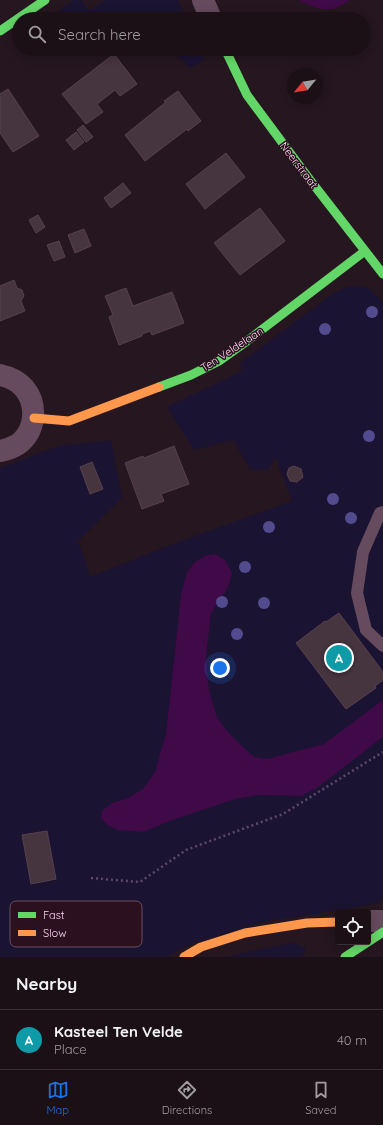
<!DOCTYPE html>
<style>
:root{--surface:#1c1017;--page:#251920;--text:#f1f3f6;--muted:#a09da1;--line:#3a3036;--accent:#1a73e8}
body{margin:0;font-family:Quicksand,sans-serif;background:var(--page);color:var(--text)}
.controls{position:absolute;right:12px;bottom:12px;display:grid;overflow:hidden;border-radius:4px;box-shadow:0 2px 10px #0003}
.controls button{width:36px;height:36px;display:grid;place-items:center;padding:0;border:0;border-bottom:1px solid var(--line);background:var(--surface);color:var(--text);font:20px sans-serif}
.compass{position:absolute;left:287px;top:68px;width:36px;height:36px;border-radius:50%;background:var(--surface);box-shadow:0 2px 10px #0003;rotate:240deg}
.you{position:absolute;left:220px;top:668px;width:14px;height:14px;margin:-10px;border:3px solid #fff;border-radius:50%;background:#1a73e8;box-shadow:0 0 0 6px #1a73e833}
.badge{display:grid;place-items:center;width:26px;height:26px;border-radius:50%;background:var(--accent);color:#fff;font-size:13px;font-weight:700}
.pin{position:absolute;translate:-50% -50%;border:2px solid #fff;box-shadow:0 1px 4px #0006}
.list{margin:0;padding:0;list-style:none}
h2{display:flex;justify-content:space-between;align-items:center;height:52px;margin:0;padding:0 16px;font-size:17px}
h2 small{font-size:13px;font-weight:400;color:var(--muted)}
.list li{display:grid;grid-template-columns:26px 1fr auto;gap:12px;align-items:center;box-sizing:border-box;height:60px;padding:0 16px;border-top:1px solid var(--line)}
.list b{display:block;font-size:15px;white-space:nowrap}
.list p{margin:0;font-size:13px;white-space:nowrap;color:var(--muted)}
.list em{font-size:13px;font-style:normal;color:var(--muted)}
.icon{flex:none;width:22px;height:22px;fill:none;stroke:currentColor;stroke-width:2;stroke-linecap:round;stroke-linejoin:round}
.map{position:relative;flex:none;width:383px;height:957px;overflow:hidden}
.search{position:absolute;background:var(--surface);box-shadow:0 2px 10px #0003;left:12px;right:12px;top:12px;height:44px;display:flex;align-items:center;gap:10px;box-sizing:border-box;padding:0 14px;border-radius:22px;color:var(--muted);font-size:15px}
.sheet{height:112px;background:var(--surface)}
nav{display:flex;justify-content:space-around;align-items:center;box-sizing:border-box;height:56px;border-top:1px solid var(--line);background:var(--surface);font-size:11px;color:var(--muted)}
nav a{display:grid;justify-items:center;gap:2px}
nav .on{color:var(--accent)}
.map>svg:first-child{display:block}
.green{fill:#1b1332}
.water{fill:#400947}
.building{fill:#46343f;stroke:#58414e}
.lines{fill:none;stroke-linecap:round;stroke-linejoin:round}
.path{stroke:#5e4967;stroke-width:2.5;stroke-dasharray:2 3;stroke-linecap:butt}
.lane{stroke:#664b5e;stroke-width:12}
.street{stroke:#664b5e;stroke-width:22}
.fast{stroke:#63d668;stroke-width:9}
.slow{stroke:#ff974d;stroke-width:9}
.tree{fill:#524c8f}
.labels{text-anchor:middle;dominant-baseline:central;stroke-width:3;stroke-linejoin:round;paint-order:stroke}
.street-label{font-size:11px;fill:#ffdaf2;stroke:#2b1020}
.key{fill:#2b1020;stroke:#6b4d5f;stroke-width:1}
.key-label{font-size:11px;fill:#ffdaf2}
</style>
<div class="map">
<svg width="383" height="957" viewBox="0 0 383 957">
<rect width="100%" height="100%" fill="#25161f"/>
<path class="green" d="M 74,0 L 81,0 L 89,11 L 106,0 L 178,0 L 186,19 L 48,19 Z
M 162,49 L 199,49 L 204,60 L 190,68 L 183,60 Z
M 359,286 L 370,289 L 383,302 L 383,899 L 375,904 L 263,922 L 186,946 L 167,957 L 0,957 L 0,468 L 58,446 L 111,440 L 122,498 L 78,541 L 90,577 L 165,547 L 292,501 L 276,458 L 268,470 L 251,470 L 233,440 L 194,450 L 167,407 L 242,371 L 240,363 L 334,293 L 347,287 Z
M 294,943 L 306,948 L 302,957 L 228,957 L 250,951 Z"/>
<path class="water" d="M 298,0 L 350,0 C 329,15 320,10 298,0 Z
M 215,554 L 225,560 L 232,573 L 228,588 L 211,613 L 206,657 L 209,691 L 217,718 L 228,732 L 243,747 L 254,757 L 267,759 L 324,744 L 383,700 L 383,737 L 318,787 L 302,796 L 259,795 L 235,799 L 170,821 L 143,832 L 118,830 L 107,825 L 101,818 L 102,811 L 112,803 L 126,799 L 143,789 L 155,772 L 166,734 L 181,595 L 187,572 L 195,562 L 205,556 Z"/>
<path class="building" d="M 114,54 L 137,84 L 120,96 L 115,90 L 97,104 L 103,112 L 86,124 L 62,94 Z
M 8,89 L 39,136 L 13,152 L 0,133 L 0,94 Z
M 178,91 L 201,121 L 188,131 L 187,129 L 145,161 L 125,135 L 166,102 L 164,101 Z
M 83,125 L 93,137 L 86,142 L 77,130 Z
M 76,132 L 84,142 L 74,150 L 66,140 Z
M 226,153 L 245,177 L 205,209 L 186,184 Z
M 123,183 L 131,193 L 111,208 L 104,198 Z
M 260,208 L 285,241 L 240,275 L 214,243 Z
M 38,215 L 45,227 L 36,233 L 29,220 Z
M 84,229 L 91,246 L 75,253 L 68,235 Z
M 59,241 L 65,257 L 54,261 L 47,245 Z
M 14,280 L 17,288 L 22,290 L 24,296 L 21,301 L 25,311 L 0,321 L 0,286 Z
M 126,288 L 133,306 L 172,292 L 184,323 L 152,335 L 150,331 L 142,334 L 142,336 L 119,345 L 109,317 L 113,315 L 105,296 Z
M 174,446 L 189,484 L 161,494 L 164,501 L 142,509 L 125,463 L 143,456 L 144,458 Z
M 92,462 L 103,489 L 90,494 L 80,467 Z
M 294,466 L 301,469 L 303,477 L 297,482 L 290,481 L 287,474 L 289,468 Z
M 339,613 L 383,672 L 383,680 L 375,686 L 376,688 L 346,709 L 296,643 L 325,621 L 326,622 Z
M 47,831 L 56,879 L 31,884 L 22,835 Z"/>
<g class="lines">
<path class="path" d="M 91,878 L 140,882 L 186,850 L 283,814 L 383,752"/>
<path class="lane" d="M 383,512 L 380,513 L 363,552 L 357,593 L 366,630 L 383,646"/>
<path class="street" d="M 203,0 L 211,19
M 0,375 C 9,377 18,381 24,388 C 37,403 36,427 22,441 C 16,447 8,449 0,451
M 368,921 L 383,921"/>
<path class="fast" d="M 0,31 L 45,0
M 225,49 L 247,95 L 310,180 L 383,274
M 159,387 L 191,375 L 219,361 L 247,341 L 365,251
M 345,957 L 383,932"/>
<path class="slow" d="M 34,418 L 69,421 L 159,387
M 184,957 L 201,947 L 245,933 L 307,923 L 338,922"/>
</g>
<g class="tree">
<circle cx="372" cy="312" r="6"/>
<circle cx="325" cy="329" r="6"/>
<circle cx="369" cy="436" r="6"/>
<circle cx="333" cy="499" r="6"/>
<circle cx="351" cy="518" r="6"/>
<circle cx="269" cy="527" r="6"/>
<circle cx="245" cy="567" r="6"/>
<circle cx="222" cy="602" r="6"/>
<circle cx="264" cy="603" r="6"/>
<circle cx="237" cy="634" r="6"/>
</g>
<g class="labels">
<g class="street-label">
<text transform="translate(299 165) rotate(53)">Neerstraat</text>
<text transform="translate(232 349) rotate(-33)">Ten Veldelaan</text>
</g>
</g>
<rect x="10" y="901" width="132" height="46" rx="6" class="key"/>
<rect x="18" y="912" width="18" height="6" fill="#63d668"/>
<rect x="18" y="930" width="18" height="6" fill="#ff974d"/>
<g class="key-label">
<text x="43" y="919">Fast</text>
<text x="43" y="937">Slow</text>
</g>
</svg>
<div class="controls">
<button><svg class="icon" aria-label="locate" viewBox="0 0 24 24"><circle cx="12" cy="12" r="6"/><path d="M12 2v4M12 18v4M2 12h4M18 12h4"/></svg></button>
</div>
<svg class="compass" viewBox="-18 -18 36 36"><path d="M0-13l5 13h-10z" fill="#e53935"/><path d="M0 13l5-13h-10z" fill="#a09da1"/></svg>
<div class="you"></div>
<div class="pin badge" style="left:339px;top:658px;background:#0f9aa8">A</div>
<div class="search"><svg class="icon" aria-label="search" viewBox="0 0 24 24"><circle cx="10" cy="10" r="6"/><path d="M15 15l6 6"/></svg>Search here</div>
</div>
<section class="sheet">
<h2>Nearby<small></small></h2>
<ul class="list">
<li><span class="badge" style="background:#0f9aa8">A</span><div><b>Kasteel Ten Velde</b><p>Place</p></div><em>40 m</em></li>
</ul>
</section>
<nav>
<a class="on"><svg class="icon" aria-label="map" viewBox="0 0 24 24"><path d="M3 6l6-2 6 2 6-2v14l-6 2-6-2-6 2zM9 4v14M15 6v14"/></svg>Map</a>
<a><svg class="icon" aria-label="directions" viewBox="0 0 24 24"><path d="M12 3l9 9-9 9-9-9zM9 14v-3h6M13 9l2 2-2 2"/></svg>Directions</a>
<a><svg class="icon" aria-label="saved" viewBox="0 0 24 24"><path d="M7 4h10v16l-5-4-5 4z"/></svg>Saved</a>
</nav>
